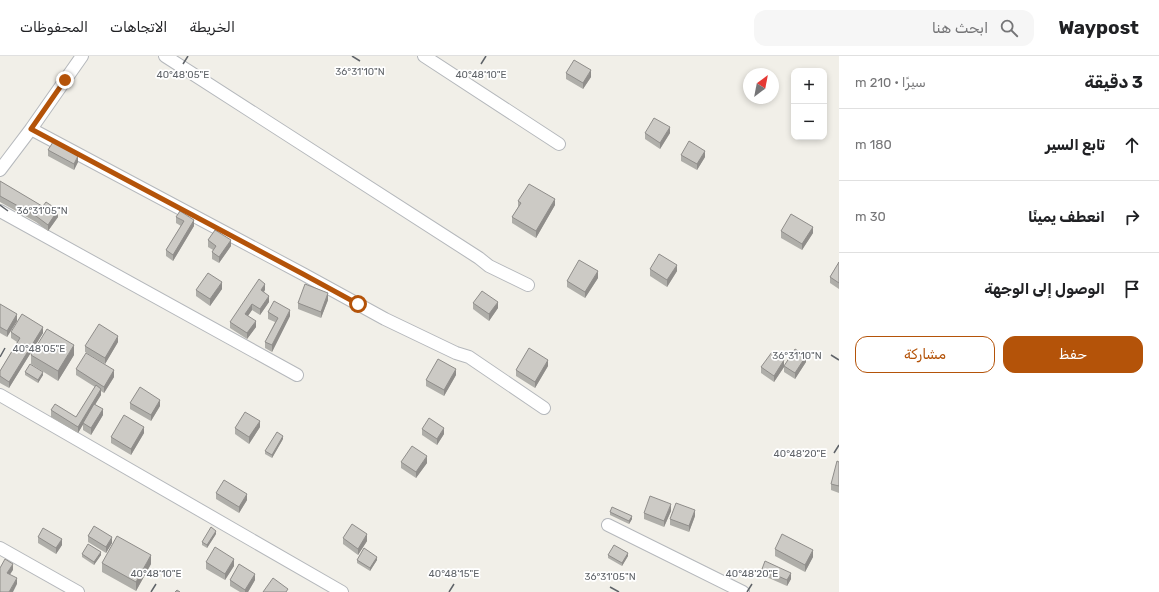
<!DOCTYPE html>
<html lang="ar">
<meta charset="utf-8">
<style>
:root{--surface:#fff;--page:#f6f6f6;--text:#202124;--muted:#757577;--line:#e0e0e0;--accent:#b45309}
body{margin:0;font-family:Rubik,"Noto Sans Arabic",sans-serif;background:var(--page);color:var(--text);direction:rtl}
.controls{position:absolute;right:12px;top:12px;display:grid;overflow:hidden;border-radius:8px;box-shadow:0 2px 6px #0003}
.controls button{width:36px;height:36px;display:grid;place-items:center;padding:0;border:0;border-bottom:1px solid var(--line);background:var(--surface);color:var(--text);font:20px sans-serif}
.compass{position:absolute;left:743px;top:12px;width:36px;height:36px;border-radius:50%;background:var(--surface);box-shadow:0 2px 6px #0003;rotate:32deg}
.stop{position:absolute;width:12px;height:12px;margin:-9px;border:3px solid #b45309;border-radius:50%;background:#fff}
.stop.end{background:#b45309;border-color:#fff;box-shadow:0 1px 4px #0008}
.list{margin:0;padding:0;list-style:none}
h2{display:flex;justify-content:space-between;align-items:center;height:52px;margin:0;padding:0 16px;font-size:17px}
h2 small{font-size:13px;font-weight:400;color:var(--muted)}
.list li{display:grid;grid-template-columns:26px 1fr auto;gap:12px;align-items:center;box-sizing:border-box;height:72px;padding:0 16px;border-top:1px solid var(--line)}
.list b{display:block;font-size:15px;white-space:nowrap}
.list em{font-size:13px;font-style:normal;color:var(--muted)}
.actions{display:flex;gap:8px;padding:12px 16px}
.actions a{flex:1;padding:9px 0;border:1px solid var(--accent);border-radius:12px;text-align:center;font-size:14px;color:var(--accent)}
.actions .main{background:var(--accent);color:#fff}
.icon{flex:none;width:22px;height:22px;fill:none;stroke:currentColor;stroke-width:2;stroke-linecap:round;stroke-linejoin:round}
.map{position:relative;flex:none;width:839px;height:536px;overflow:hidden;direction:ltr}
header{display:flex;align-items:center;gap:24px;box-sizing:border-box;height:56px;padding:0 20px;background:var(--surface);border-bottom:1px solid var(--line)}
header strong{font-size:19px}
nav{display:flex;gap:22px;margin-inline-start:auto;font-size:14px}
.search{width:280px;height:36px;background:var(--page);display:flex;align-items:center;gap:10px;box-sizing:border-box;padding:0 14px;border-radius:12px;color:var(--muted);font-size:15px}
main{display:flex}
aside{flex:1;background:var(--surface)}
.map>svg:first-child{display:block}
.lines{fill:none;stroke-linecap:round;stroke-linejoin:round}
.minor-casing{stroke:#b5b8bc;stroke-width:14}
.minor{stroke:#fff;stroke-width:12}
.wall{fill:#afaea9}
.shaded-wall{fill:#8f8d8a}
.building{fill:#cccac5;stroke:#8f8d8a}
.route{stroke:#b45309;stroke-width:5}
.ticks{fill:none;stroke:#5f6368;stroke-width:1.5}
.ticks-label{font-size:10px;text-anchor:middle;fill:#5f6368;stroke:#fff;stroke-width:3.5;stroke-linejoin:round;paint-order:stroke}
</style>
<header>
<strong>Waypost</strong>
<div class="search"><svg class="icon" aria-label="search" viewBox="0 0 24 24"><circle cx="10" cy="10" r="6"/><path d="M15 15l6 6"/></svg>ابحث هنا</div>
<nav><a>الخريطة</a><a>الاتجاهات</a><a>المحفوظات</a></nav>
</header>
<main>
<aside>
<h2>3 دقيقة<small>سيرًا · 210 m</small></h2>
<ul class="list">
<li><svg class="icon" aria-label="ahead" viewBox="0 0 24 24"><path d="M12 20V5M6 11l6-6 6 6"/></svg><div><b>تابع السير</b></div><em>180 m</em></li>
<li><svg class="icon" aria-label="right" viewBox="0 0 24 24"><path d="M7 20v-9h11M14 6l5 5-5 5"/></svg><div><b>انعطف يمينًا</b></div><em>30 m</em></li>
<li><svg class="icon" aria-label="arrive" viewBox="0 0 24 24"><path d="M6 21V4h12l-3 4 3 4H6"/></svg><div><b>الوصول إلى الوجهة</b></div></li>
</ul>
<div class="actions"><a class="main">حفظ</a><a>مشاركة</a></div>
</aside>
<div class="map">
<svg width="839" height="536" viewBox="0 0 839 536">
<rect width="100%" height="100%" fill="#f1efe8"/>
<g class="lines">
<defs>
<path id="minor" d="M 165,0 L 479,202 L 489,210 L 528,229
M 424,0 L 559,88
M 31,73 L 303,218 L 385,263 L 456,297 L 469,301 L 544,352
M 0,114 L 31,73 L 82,0
M 0,155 L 297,319
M 0,339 L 342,536
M 608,469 L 743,536
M 0,492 L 78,536"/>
</defs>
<use href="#minor" class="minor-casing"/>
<use href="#minor" class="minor"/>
</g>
<path class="wall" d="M 566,17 L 591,21 L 583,33 L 566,23 Z
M 645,77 L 670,77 L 660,93 L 645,83 Z
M 48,94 L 78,106 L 74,114 L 48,100 Z
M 681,99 L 705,101 L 697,114 L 681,105 Z
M 0,125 L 42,152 L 58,161 L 48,175 L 36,166 L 0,146 Z
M 518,145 L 555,149 L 536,182 L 512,167 L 512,161 L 518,151 Z
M 176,161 L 194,170 L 173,205 L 166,200 L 166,194 L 181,170 L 176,167 Z
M 781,175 L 813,177 L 802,194 L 781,182 Z
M 208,184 L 231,190 L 219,207 L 212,203 L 212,196 L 213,194 L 208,191 Z
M 839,206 L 839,233 L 830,227 L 830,221 Z
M 650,213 L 677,215 L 667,231 L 650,220 Z
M 598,222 L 585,242 L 567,231 L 567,225 Z
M 222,233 L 210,250 L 196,240 L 196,234 Z
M 265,234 L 264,236 L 269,246 L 260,259 L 252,254 L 248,260 L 256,271 L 247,283 L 230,272 L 230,266 Z
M 328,244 L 321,262 L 298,253 L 298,247 Z
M 473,247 L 498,252 L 489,265 L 473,253 Z
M 0,248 L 17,265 L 7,281 L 0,277 Z
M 268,256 L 290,260 L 272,296 L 265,292 L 265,286 L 275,266 L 268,263 Z
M 11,276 L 43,277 L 9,332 L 0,327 L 0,315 L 17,286 L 11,282 Z
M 118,286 L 105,308 L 85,296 L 85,290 Z
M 31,299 L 74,299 L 58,325 L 31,308 Z
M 806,306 L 795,323 L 784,316 L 784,311 L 774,326 L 761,317 L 761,311 L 784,310 Z
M 548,310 L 535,332 L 516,320 L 516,314 Z
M 76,313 L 114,321 L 104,337 L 101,335 L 101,339 L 95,348 L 103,359 L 91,379 L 83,374 L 83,368 L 78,377 L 51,361 L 51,354 L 76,361 L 95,331 L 76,319 Z
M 25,316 L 43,319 L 38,327 L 25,319 Z
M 456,319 L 444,340 L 426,330 L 426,324 Z
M 130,347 L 160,350 L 151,365 L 130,353 Z
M 260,371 L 249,388 L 235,378 L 235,372 Z
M 422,373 L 444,378 L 437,389 L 422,379 Z
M 144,377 L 131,399 L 111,387 L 111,381 Z
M 283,383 L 272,402 L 265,398 L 265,395 Z
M 401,406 L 427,407 L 416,422 L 401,412 Z
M 839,406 L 839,437 L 831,434 L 831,428 Z
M 216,437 L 247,444 L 239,457 L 216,443 Z
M 671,455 L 664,471 L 644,463 L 644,457 Z
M 610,456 L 632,463 L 629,468 L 610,459 Z
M 695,460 L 689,476 L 670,469 L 670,463 Z
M 216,478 L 207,492 L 202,489 L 202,486 Z
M 88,480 L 112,487 L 106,497 L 88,486 Z
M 38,481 L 62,489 L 56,498 L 38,487 Z
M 343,482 L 367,485 L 358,499 L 343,488 Z
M 775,493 L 813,501 L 805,516 L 775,500 Z
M 82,498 L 101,499 L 94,509 L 82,501 Z
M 608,499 L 628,500 L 622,510 L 608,502 Z
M 357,504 L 377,504 L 370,515 L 357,507 Z
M 206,506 L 234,510 L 225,524 L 206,513 Z
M 102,507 L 151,508 L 136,535 L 102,516 Z
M 762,513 L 791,523 L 787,530 L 762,519 Z
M 230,524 L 255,524 L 248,536 L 240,536 L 230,530 Z"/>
<path class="shaded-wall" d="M 591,14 L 591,21 L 583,33 L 583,27 Z
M 670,71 L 670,77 L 660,93 L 660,87 Z
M 705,95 L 705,101 L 697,114 L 697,108 Z
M 78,100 L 78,106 L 74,114 L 74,108 Z
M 555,143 L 555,149 L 536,182 L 536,175 Z
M 58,154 L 58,161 L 48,175 L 48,169 Z
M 194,164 L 194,170 L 173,205 L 173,199 Z
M 813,171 L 813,177 L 802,194 L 802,188 Z
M 231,184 L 231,190 L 219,207 L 219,201 Z
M 677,209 L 677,215 L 667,231 L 667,224 Z
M 598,215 L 598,222 L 585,242 L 585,236 Z
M 222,226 L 222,233 L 210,250 L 210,243 Z
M 265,228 L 265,234 L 261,240 L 261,234 Z
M 328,237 L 328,244 L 321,262 L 321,256 Z
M 269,240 L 269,246 L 260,259 L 260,253 Z
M 498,246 L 498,252 L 489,265 L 489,258 Z
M 252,248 L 252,254 L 245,264 L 245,258 Z
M 290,254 L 290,260 L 272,296 L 272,289 Z
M 17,258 L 17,265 L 7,281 L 7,275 Z
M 256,265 L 256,271 L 247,283 L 247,277 Z
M 43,271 L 43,277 L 9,332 L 9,326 Z
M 118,280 L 118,286 L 105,308 L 105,302 Z
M 74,289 L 74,299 L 58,325 L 58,315 Z
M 806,300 L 806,306 L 795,323 L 795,317 Z
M 548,304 L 548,310 L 535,332 L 535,326 Z
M 784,304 L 784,311 L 774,326 L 774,320 Z
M 456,313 L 456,319 L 444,340 L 444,334 Z
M 114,314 L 114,321 L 104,337 L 104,331 Z
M 43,316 L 43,319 L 38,327 L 38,324 Z
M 101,333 L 101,339 L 78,377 L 78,371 Z
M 160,344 L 160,350 L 151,365 L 151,359 Z
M 103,353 L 103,359 L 91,379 L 91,372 Z
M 260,365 L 260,371 L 249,388 L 249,381 Z
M 144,371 L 144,377 L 131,399 L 131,393 Z
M 444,372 L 444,378 L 437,389 L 437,383 Z
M 283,380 L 283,383 L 272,402 L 272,399 Z
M 427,400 L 427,407 L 416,422 L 416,416 Z
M 247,438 L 247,444 L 239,457 L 239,451 Z
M 671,448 L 671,455 L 664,471 L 664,465 Z
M 695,454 L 695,460 L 689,476 L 689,470 Z
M 632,460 L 632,463 L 629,468 L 629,465 Z
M 216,475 L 216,478 L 207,492 L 207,489 Z
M 367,478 L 367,485 L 358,499 L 358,493 Z
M 112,481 L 112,487 L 106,497 L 106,491 Z
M 62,483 L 62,489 L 56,498 L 56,492 Z
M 813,494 L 813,501 L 805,516 L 805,509 Z
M 101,496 L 101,499 L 94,509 L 94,506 Z
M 628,497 L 628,500 L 622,510 L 622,507 Z
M 151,499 L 151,508 L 136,535 L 136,526 Z
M 377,501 L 377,504 L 370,515 L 370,512 Z
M 234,503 L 234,510 L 225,524 L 225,518 Z
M 13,508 L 13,514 L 7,523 L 7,517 Z
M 791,517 L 791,523 L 787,530 L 787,524 Z
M 255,518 L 255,524 L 248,536 L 245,536 L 245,534 Z
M 17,522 L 17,528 L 13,536 L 9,536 Z"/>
<path class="building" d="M 574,4 L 591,14 L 583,27 L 566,17 Z
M 654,62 L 670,71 L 660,87 L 645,77 Z
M 689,85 L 705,95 L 697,108 L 681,99 Z
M 53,86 L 78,100 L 74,108 L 48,94 Z
M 0,125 L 42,150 L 40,154 L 46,146 L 58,154 L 48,169 L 36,160 L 0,140 Z
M 529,128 L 555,143 L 536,175 L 512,161 L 521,147 L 518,145 Z
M 180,155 L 194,164 L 173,199 L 166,194 L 184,165 L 176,161 Z
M 791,158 L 813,171 L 802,188 L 781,175 Z
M 215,174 L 231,184 L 219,201 L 212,196 L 216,190 L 208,184 Z
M 659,198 L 677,209 L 667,224 L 650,213 Z
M 579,204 L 598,215 L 585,236 L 567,225 Z
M 839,206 L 839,227 L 830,221 Z
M 208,217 L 222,226 L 210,243 L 196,234 Z
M 259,223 L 265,228 L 261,234 L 269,240 L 260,253 L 252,248 L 245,258 L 256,265 L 247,277 L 230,266 Z
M 305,228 L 328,237 L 321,256 L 298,247 Z
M 482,235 L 498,246 L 489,258 L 473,247 Z
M 274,245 L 290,254 L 272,289 L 265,286 L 278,262 L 268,256 Z
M 0,248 L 17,258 L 7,275 L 0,271 Z
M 22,258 L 43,271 L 9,326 L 0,320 L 0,315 L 20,282 L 11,276 Z
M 99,268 L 118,280 L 105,302 L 85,290 Z
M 47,273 L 74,289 L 58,315 L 31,299 Z
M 529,292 L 548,304 L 535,326 L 516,314 Z
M 795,293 L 806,300 L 795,317 L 784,310 Z
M 772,296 L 784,304 L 774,320 L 761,311 Z
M 86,297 L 114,314 L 104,331 L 76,313 Z
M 438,303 L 456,313 L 444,334 L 426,324 Z
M 30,308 L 43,316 L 38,324 L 25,316 Z
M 96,329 L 101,333 L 78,371 L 51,354 L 55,348 L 76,361 Z
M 140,331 L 160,344 L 151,359 L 130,347 Z
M 94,348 L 103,353 L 91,372 L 83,367 Z
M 245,356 L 260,365 L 249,381 L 235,372 Z
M 124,359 L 144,371 L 131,393 L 111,381 Z
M 429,362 L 444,372 L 437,383 L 422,373 Z
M 277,376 L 283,380 L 272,399 L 265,395 Z
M 412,390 L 427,400 L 416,416 L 401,406 Z
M 837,405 L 839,406 L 839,430 L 831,428 Z
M 224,424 L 247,438 L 239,451 L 216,437 Z
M 650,440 L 671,448 L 664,465 L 644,457 Z
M 676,447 L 695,454 L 689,470 L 670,463 Z
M 612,451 L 632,460 L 629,465 L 610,456 Z
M 352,468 L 367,478 L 358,493 L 343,482 Z
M 94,470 L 112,481 L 106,491 L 88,480 Z
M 211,471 L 216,475 L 207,489 L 202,486 Z
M 43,472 L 62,483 L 56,492 L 38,481 Z
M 782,478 L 813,494 L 805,509 L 775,493 Z
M 117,480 L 151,499 L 136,526 L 102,507 Z
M 88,488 L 101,496 L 94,506 L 82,498 Z
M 614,489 L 628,497 L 622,507 L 608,499 Z
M 215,491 L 234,503 L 225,518 L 206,506 Z
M 364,492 L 377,501 L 370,512 L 357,504 Z
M 5,503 L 13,508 L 7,517 L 17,522 L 9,536 L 0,536 L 0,512 Z
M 765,505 L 791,517 L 787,524 L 762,513 Z
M 239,508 L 255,518 L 245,534 L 230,524 Z
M 273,522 L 288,533 L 286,536 L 263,536 Z
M 177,534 L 180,536 L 175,536 Z"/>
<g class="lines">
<path class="route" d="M 65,24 L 31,73 L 303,218 L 358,248"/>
</g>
<path class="ticks" d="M 352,0 L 360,5M 183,8 L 188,0M 481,8 L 486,0M 0,149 L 8,155M 831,299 L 839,304M 0,301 L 5,292M 834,397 L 839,389M 610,531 L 619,536M 151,536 L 156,528M 449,536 L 454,528M 747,536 L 752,528"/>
<g class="ticks-label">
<text x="360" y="19">36°31'10"N</text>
<text x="183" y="22">40°48'05"E</text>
<text x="481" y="22">40°48'10"E</text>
<text x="42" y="158">36°31'05"N</text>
<text x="39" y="296">40°48'05"E</text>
<text x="797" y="303">36°31'10"N</text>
<text x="800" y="401">40°48'20"E</text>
<text x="156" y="521">40°48'10"E</text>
<text x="454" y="521">40°48'15"E</text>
<text x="752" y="521">40°48'20"E</text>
<text x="610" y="524">36°31'05"N</text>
</g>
</svg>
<div class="controls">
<button>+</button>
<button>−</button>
</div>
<svg class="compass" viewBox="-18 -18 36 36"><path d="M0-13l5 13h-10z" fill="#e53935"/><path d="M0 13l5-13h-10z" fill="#757577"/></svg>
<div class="stop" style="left:358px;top:248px"></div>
<div class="stop end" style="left:65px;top:24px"></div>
</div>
</main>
